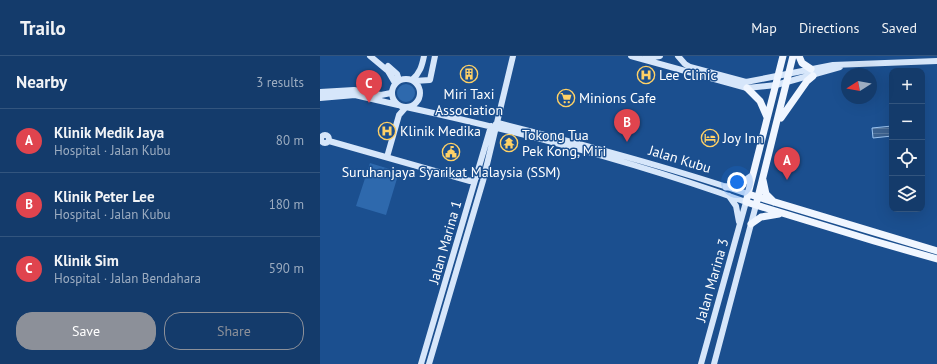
<!DOCTYPE html>
<meta charset="utf-8">
<style>
:root{--surface:#143b6b;--page:#1d4271;--text:#f1f3f6;--muted:#9dadc1;--line:#33557e;--accent:#8c9099}
body{margin:0;font-family:"PT Sans",sans-serif;background:var(--page);color:var(--text)}
.controls{position:absolute;right:12px;top:12px;display:grid;overflow:hidden;border-radius:8px;box-shadow:0 4px 16px #0002}
.controls button{width:36px;height:36px;display:grid;place-items:center;padding:0;border:0;border-bottom:1px solid var(--line);background:var(--surface);color:var(--text);font:20px sans-serif}
.compass{position:absolute;left:521px;top:12px;width:36px;height:36px;border-radius:50%;background:var(--surface);box-shadow:0 4px 16px #0002;rotate:259deg}
.you{position:absolute;left:417px;top:126px;width:14px;height:14px;margin:-10px;border:3px solid #fff;border-radius:50%;background:#1a73e8;box-shadow:0 0 0 6px #1a73e833}
.badge{display:grid;place-items:center;width:26px;height:26px;border-radius:50%;background:var(--accent);color:#fff;font-size:13px;font-weight:700}
.pin{position:absolute;translate:-50% -33px;filter:drop-shadow(0 1px 2px #0008)}
.pin::after{content:'';position:absolute;top:21px;width:14px;height:12px;background:inherit;clip-path:polygon(0 0,100% 0,50% 100%)}
.list{margin:0;padding:0;list-style:none}
h2{display:flex;justify-content:space-between;align-items:center;height:52px;margin:0;padding:0 16px;font-size:17px}
h2 small{font-size:13px;font-weight:400;color:var(--muted)}
.list li{display:grid;grid-template-columns:26px 1fr auto;gap:12px;align-items:center;box-sizing:border-box;height:64px;padding:0 16px;border-top:1px solid var(--line)}
.list b{display:block;font-size:15px;white-space:nowrap}
.list p{margin:0;font-size:13px;white-space:nowrap;color:var(--muted)}
.list em{font-size:13px;font-style:normal;color:var(--muted)}
.actions{display:flex;gap:8px;padding:12px 16px}
.actions a{flex:1;padding:9px 0;border:1px solid var(--accent);border-radius:16px;text-align:center;font-size:14px;color:var(--accent)}
.actions .main{background:var(--accent);color:#fff}
.icon{flex:none;width:22px;height:22px;fill:none;stroke:currentColor;stroke-width:2;stroke-linecap:round;stroke-linejoin:round}
.map{position:relative;flex:none;width:617px;height:308px;overflow:hidden}
header{display:flex;align-items:center;gap:24px;box-sizing:border-box;height:56px;padding:0 20px;background:var(--surface);border-bottom:1px solid var(--line)}
header strong{font-size:19px}
nav{display:flex;gap:22px;margin-inline-start:auto;font-size:14px}
main{display:flex}
aside{flex:1;background:var(--surface)}
.map>svg:first-child{display:block}
.green{fill:#2e69ad}
.water{fill:url(#water-rules);stroke:#9cc4f0}
.lines{fill:none;stroke-linecap:round;stroke-linejoin:round}
.secondary{stroke:#d6e6fa;stroke-width:6}
.primary{stroke:#f0f6ff;stroke-width:7}
.labels{text-anchor:middle;dominant-baseline:central;stroke-width:3;stroke-linejoin:round;paint-order:stroke}
.poi-label{font-size:14px;fill:#fff;stroke:#1b4f8f;text-anchor:start}
.street-label{font-size:14px;fill:#fff;stroke:#1b4f8f}
</style>
<header>
<strong>Trailo</strong>
<nav><a>Map</a><a>Directions</a><a>Saved</a></nav>
</header>
<main>
<aside>
<h2>Nearby<small>3 results</small></h2>
<ul class="list">
<li><span class="badge" style="background:#e0444e">A</span><div><b>Klinik Medik Jaya</b><p>Hospital · Jalan Kubu</p></div><em>80 m</em></li>
<li><span class="badge" style="background:#e0444e">B</span><div><b>Klinik Peter Lee</b><p>Hospital · Jalan Kubu</p></div><em>180 m</em></li>
<li><span class="badge" style="background:#e0444e">C</span><div><b>Klinik Sim</b><p>Hospital · Jalan Bendahara</p></div><em>590 m</em></li>
</ul>
<div class="actions"><a class="main">Save</a><a>Share</a></div>
</aside>
<div class="map">
<svg width="617" height="308" viewBox="0 0 617 308">
<defs>
<pattern id="water-rules" width="6" height="5" patternUnits="userSpaceOnUse"><rect width="6" height="5" fill="#3c6290"/><path d="M0 2.5h6" fill="none" stroke="#597aa1"/></pattern>
</defs>
<rect width="100%" height="100%" fill="#1b4f8f"/>
<path class="green" d="M77 37a9 9 0 1 1 18 0a9 9 0 1 1-18 0Z
M 50,107 L 79,116 L 66,159 L 36,150 Z"/>
<path class="water" d="M 572,70 L 572,80 L 553,82 L 552,72 Z"/>
<g class="lines">
<path class="secondary" d="M 50,0 L 68,15 L 75,27
M 311,0 L 427,32 L 456,29 L 520,11
M 358,0 L 365,8 L 370,11 L 426,26 L 513,9 L 617,5
M 326,2 L 340,0
M 68,10 L 77,18 L 79,24
M72 37a14 14 0 1 1 28 0a14 14 0 1 1-28 0Z
M 92,24 C 100,17 102,10 104,0
M 94,25 L 110,24 L 115,0
M 0,36 L 34,34 L 61,39 L 71,37
M 0,42 L 35,39 L 78,49
M 176,68 L 178,67 C 262,88 346,110 428,138
M1 83a4 4 0 1 1 8 0a4 4 0 1 1-8 0Z
M 9,85 L 150,125 L 156,122
M 67,101 L 79,59 L 86,51 C 201,76 315,106 426,146 L 381,308
M 409,140 L 416,150 L 419,166
M 101,308 L 171,70
M 109,308 L 163,125 L 193,0
M 394,308 L 436,149"/>
<path class="primary" d="M 463,0 L 426,146 L 554,185 L 617,203
M 479,0 L 482,7 L 491,13
M 427,32 L 440,45 L 447,61
M 461,62 L 487,25 L 493,20
M 443,124 L 446,138 L 454,146
M 406,131 L 419,129 L 432,120
M 428,138 L 617,195
M 437,145 L 473,0
M 431,168 L 441,161 L 459,158"/>
</g>
<defs>
<symbol id="building-ring" viewBox="-11 -11 22 22"><circle r="9.5" fill="#1b4f8f" stroke="#ffd166" stroke-width="1.5"/><path d="M-4-6H4V6H1V3H-1V6H-4ZM-2.5-4.3h1.7v1.8h-1.7ZM.8-4.3h1.7v1.8H.8ZM-2.5-1h1.7V.8h-1.7ZM.8-1h1.7V.8H.8Z" fill="#ffd166"/></symbol>
<symbol id="hospital-ring" viewBox="-11 -11 22 22"><circle r="9.5" fill="#1b4f8f" stroke="#ffd166" stroke-width="1.5"/><path d="M-5-5h3v3.5h4V-5h3V5h-3V1.5h-4V5h-3Z" fill="#ffd166"/></symbol>
<symbol id="supermarket-ring" viewBox="-11 -11 22 22"><circle r="9.5" fill="#1b4f8f" stroke="#ffd166" stroke-width="1.5"/><path d="M-6-5.5h2.5l.6 2H6L4.5 2H-2.5L-4.4-4H-6ZM-1.5 3.2a1.3 1.3 0 1 0 .1 0ZM3 3.2a1.3 1.3 0 1 0 .1 0Z" fill="#ffd166"/></symbol>
<symbol id="hotel-ring" viewBox="-11 -11 22 22"><circle r="9.5" fill="#1b4f8f" stroke="#ffd166" stroke-width="1.5"/><path d="M-6-4.5h1.5V1H6V5H4.5V3h-9V5H-6ZM-4 0a1.8 1.8 0 1 1 3.6 0ZM.5 0V-2.5h3Q6-2.5 6 0Z" fill="#ffd166"/></symbol>
<symbol id="temple-ring" viewBox="-11 -11 22 22"><circle r="9.5" fill="#1b4f8f" stroke="#ffd166" stroke-width="1.5"/><path d="M0-6L5-2H3V0L6.5 2.5H4V6H1.5V3h-3V6H-4V2.5H-6.5L-3 0V-2H-5Z" fill="#ffd166"/></symbol>
<symbol id="civic-ring" viewBox="-11 -11 22 22"><circle r="9.5" fill="#1b4f8f" stroke="#ffd166" stroke-width="1.5"/><path d="M-.6-6.5H3V-4.5H.6V-3L4-1V1h2V6H-6V1h2V-1L-.6-3ZM-1.2 2.5V6h2.4V2.5Z" fill="#ffd166"/></symbol>
</defs>
<g fill-rule="evenodd">
<use href="#building-ring" x="139" y="8" width="20" height="20"/>
<use href="#hospital-ring" x="316" y="9" width="20" height="20"/>
<use href="#supermarket-ring" x="236" y="32" width="20" height="20"/>
<use href="#hospital-ring" x="57" y="65" width="20" height="20"/>
<use href="#hotel-ring" x="380" y="72" width="20" height="20"/>
<use href="#temple-ring" x="179" y="77" width="20" height="20"/>
<use href="#civic-ring" x="121" y="86" width="20" height="20"/>
</g>
<g class="labels">
<g class="poi-label">
<text x="339" y="19">Lee Clinic</text>
<text x="149" y="38" text-anchor="middle">Miri Taxi<tspan x="149" dy="16">Association</tspan></text>
<text x="259" y="42">Minions Cafe</text>
<text x="80" y="75">Klinik Medika</text>
<text x="202" y="79">Tokong Tua<tspan x="202" dy="16">Pek Kong, Miri</tspan></text>
<text x="403" y="82">Joy Inn</text>
<text x="131" y="116" text-anchor="middle">Suruhanjaya Syarikat Malaysia (SSM)</text>
</g>
<g class="street-label">
<text transform="translate(360 103) rotate(17)">Jalan Kubu</text>
<text transform="translate(125 186) rotate(-74)">Jalan Marina 1</text>
<text transform="translate(392 224) rotate(-74)">Jalan Marina 3</text>
</g>
</g>
</svg>
<div class="controls">
<button>+</button>
<button>−</button>
<button><svg class="icon" aria-label="locate" viewBox="0 0 24 24"><circle cx="12" cy="12" r="6"/><path d="M12 2v4M12 18v4M2 12h4M18 12h4"/></svg></button>
<button><svg class="icon" aria-label="layers" viewBox="0 0 24 24"><path d="M12 4l9 5-9 5-9-5zM3 14l9 5 9-5"/></svg></button>
</div>
<svg class="compass" viewBox="-18 -18 36 36"><path d="M0-13l5 13h-10z" fill="#e53935"/><path d="M0 13l5-13h-10z" fill="#9dadc1"/></svg>
<div class="you"></div>
<div class="pin badge" style="left:467px;top:124px;background:#e0444e">A</div>
<div class="pin badge" style="left:307px;top:86px;background:#e0444e">B</div>
<div class="pin badge" style="left:49px;top:47px;background:#e0444e">C</div>
</div>
</main>
